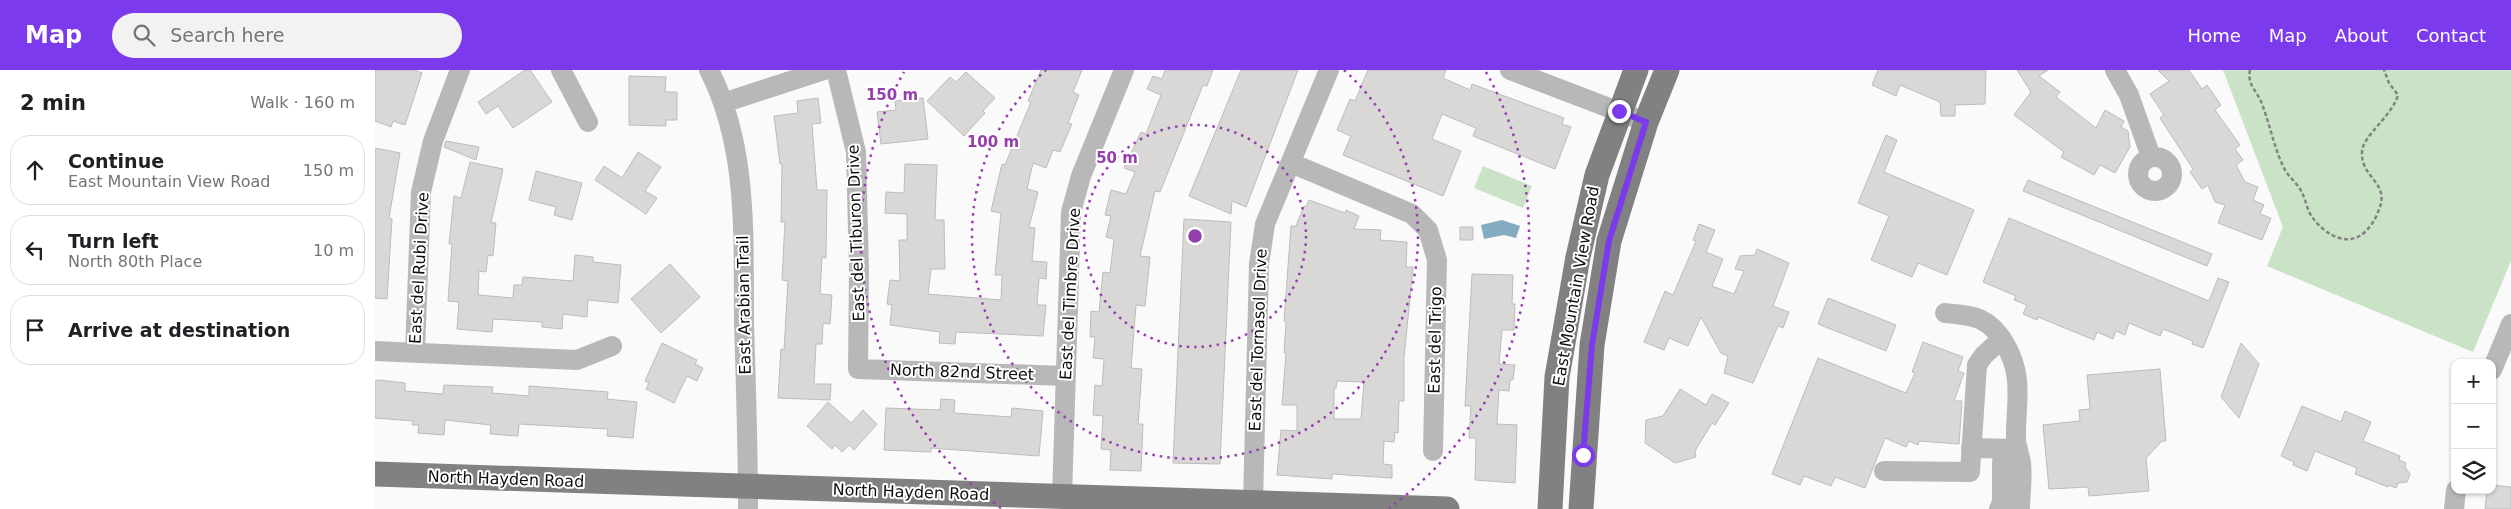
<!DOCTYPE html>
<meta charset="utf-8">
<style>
:root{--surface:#fff;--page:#f2f2f2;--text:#202124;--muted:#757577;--line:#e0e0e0;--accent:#7c3aed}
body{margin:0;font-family:"DejaVu Sans",sans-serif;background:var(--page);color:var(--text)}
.controls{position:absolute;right:15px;bottom:15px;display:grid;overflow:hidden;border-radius:10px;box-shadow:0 1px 4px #0004}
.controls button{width:45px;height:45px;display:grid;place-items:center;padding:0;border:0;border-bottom:1px solid var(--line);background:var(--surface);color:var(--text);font:25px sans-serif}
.stop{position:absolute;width:15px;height:15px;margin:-11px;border:4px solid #7c3aed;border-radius:50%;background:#fff}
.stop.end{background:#7c3aed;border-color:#fff;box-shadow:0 1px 5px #0008}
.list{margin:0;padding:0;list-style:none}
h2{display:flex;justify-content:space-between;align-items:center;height:65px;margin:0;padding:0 20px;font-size:21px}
h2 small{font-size:16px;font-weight:400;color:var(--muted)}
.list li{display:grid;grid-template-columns:32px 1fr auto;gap:15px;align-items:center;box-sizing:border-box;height:70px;margin:0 10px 10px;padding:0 10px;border:1px solid var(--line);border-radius:20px}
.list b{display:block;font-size:19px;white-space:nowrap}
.list p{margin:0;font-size:16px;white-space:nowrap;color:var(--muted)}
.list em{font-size:16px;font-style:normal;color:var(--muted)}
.icon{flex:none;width:28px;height:28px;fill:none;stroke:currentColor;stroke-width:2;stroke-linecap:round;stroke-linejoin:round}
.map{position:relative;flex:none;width:2136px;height:439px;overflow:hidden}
header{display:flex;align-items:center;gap:30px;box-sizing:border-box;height:70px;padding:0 25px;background:var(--accent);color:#fff}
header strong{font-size:24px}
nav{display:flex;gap:28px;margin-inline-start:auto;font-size:18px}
.search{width:350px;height:45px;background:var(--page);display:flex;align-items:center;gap:12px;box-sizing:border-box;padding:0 18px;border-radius:28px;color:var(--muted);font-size:19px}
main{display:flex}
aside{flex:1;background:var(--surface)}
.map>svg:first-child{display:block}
.green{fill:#cae2c5}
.water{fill:#84acc1}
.building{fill:#d9d8d7;stroke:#bdbcbb;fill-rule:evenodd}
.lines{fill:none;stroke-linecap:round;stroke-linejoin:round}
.path{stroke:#838384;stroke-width:2.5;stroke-dasharray:4 2.5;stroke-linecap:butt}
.minor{stroke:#b9b8b8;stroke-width:20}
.major{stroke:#828181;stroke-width:25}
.route{stroke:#7c3aed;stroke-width:6}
.ring{fill:none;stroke:#943fac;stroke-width:2.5;stroke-dasharray:2.5 5}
.labels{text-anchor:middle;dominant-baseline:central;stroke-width:4;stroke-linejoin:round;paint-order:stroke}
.street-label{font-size:16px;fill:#0e0e0f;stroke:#fff}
.centre{fill:#943fac;stroke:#fff;stroke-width:2.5}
.ring-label{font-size:15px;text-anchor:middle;font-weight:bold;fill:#943fac;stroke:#fff;stroke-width:4;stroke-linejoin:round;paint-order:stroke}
</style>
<header>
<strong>Map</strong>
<div class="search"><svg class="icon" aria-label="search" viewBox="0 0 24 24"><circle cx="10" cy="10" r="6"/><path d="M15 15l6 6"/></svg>Search here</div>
<nav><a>Home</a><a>Map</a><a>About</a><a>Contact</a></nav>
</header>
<main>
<aside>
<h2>2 min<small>Walk · 160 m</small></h2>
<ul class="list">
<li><svg class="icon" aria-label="ahead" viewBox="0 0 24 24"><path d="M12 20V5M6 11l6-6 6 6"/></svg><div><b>Continue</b><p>East Mountain View Road</p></div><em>150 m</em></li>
<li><svg class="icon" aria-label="left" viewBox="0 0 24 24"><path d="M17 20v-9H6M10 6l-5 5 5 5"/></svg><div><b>Turn left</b><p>North 80th Place</p></div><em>10 m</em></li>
<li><svg class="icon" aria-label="arrive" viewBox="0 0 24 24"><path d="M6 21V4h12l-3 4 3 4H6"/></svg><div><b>Arrive at destination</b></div></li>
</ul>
</aside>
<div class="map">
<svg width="2136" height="439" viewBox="0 0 2136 439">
<rect width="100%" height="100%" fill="#fafafb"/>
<path class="green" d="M 1848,0 L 2136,0 L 2136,191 L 2098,282 L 1892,196 L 1908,157 Z
M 1108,96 L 1157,116 L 1148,138 L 1099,118 Z"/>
<path class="water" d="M 1127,150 L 1145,156 L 1141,168 L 1129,165 L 1109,169 L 1106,155 Z"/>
<path class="building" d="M 0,0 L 40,0 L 47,3 L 30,55 L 18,51 L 16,57 L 0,51 Z
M 150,0 L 155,0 L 177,32 L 138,58 L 123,36 L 111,44 L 103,32 Z
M 666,0 L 707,0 L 698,22 L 704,25 L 693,53 L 697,54 L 685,82 L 678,80 L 671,98 L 658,93 L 652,119 L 663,122 L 654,157 L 660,158 L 657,191 L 672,192 L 671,209 L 664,208 L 662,235 L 671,235 L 668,266 L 581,262 L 580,274 L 564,273 L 565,262 L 515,255 L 517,235 L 512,234 L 515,210 L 525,211 L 524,170 L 532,170 L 532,144 L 510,143 L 511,122 L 529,123 L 530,94 L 562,95 L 560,150 L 569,150 L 570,199 L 556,199 L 553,224 L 626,230 L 627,205 L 620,205 L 626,143 L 616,141 L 627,94 L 630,95 L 656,32 L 653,31 Z
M 790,0 L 838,0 L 832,16 L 828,15 L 785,122 L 780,121 L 765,186 L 775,187 L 770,236 L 761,235 L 756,298 L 767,299 L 763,354 L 768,354 L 766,401 L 735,400 L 736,380 L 726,379 L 728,346 L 718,345 L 720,315 L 727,316 L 729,289 L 718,288 L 720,267 L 715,267 L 716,241 L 724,242 L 728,202 L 735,203 L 739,169 L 731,167 L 736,146 L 730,145 L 736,120 L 751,124 L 760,102 L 749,98 L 766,62 L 771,64 L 786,25 L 772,19 L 778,6 L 787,9 Z
M 866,0 L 923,0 L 871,137 L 857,131 L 856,144 L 814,126 Z
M 993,0 L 1071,0 L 1068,8 L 1095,20 L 1097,14 L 1189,48 L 1187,54 L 1196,57 L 1180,99 L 1098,66 L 1101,58 L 1067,44 L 1057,69 L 1086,81 L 1068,126 L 968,85 L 976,66 L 962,60 L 975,29 L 980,31 Z
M 1503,0 L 1611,0 L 1610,34 L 1580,35 L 1580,46 L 1566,46 L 1565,32 L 1525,15 L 1521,26 L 1497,15 Z
M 1642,0 L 1673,0 L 1664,6 L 1685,22 L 1681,27 L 1721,58 L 1730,40 L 1749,51 L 1746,57 L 1753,61 L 1755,77 L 1740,103 L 1725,95 L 1719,105 L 1686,87 L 1689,82 L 1639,45 L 1656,22 Z
M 1783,0 L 1814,0 L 1827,19 L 1832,15 L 1846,35 L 1840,40 L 1865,75 L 1860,79 L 1868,90 L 1861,95 L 1870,112 L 1883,117 L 1878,130 L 1889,135 L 1885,144 L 1896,148 L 1887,170 L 1843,153 L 1850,135 L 1840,132 L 1833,115 L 1827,119 L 1815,102 L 1818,99 L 1785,48 L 1789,45 L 1775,24 L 1794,11 Z
M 591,2 L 620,28 L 608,41 L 610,43 L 589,66 L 552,31 L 575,7 L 581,12 Z
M 254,6 L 291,7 L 290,22 L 302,22 L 302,50 L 291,50 L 291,56 L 254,55 Z
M 443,28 L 446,53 L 437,54 L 442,120 L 452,120 L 451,188 L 447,187 L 445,224 L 457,225 L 455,254 L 448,253 L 447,274 L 441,274 L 439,314 L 456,314 L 455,330 L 403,328 L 406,279 L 409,280 L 413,211 L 407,210 L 410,152 L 406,152 L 407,94 L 405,94 L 399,46 L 423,43 L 422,31 Z
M 548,28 L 553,69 L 506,74 L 502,42 L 521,40 L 520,31 Z
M 1511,65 L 1522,70 L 1509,102 L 1599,140 L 1572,205 L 1543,193 L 1537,207 L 1496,190 L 1514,146 L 1483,133 Z
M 71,71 L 104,77 L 101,90 L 69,77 Z
M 0,78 L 25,83 L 14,148 L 17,149 L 12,229 L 0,228 Z
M 263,82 L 286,97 L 270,121 L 282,128 L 271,144 L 220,110 L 229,96 L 247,108 Z
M 95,92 L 128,99 L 116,153 L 121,153 L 118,186 L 113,185 L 111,202 L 104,201 L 103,225 L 138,228 L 139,215 L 147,215 L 148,207 L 198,211 L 200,185 L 218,187 L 218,192 L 246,195 L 243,233 L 213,230 L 212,247 L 188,244 L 187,259 L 167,257 L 167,252 L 118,249 L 117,262 L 82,259 L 84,232 L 73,231 L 77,174 L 74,174 L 79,126 L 86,128 Z
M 161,101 L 207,113 L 197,150 L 179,145 L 181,137 L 154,130 Z
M 1653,110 L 1837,184 L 1832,196 L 1648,121 Z
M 934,130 L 970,143 L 971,140 L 984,146 L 979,159 L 1006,160 L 1005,170 L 1032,172 L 1031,197 L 1038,197 L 1029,288 L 1029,331 L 1024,331 L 1023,363 L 1020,362 L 1019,372 L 1009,371 L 1008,394 L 1017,395 L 1017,408 L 957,404 L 957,409 L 902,405 L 906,360 L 922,361 L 922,335 L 907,335 L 911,283 L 909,283 L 911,252 L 909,251 L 916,156 L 921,156 L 929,136 L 931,137 ZM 962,311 L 989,312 L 986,349 L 959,349 L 959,318 L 961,318 Z
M 1634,148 L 1834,231 L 1843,208 L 1854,212 L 1828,278 L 1817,274 L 1818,271 L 1788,259 L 1785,266 L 1754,253 L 1750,265 L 1741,261 L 1738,269 L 1722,262 L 1719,270 L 1663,247 L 1662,250 L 1648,244 L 1652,235 L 1639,230 L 1641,226 L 1608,212 Z
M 809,149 L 856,152 L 845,394 L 798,393 Z
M 1324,154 L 1340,160 L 1331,182 L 1348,189 L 1337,216 L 1359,224 L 1369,201 L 1360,199 L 1365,186 L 1380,185 L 1382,179 L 1414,193 L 1398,236 L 1414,242 L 1408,258 L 1403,256 L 1378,313 L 1349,303 L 1353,286 L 1346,283 L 1326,247 L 1313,276 L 1294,268 L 1289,280 L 1269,272 L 1290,221 L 1298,225 L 1321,171 L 1318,170 Z
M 1085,157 L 1098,157 L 1098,170 L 1085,170 Z
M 295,194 L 325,227 L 286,263 L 256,229 Z
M 1097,204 L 1138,205 L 1137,234 L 1140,234 L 1139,260 L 1127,260 L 1124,294 L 1140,295 L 1138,310 L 1135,310 L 1134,321 L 1124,320 L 1122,354 L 1142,355 L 1140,413 L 1100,410 L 1101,368 L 1094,368 L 1096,336 L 1090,336 Z
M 1453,228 L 1521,255 L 1511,281 L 1443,254 Z
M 1548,272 L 1588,287 L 1583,301 L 1589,303 L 1579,331 L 1587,331 L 1584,374 L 1544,371 L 1543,375 L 1534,371 L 1531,377 L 1510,368 L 1490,418 L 1460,407 L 1456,416 L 1429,406 L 1425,415 L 1397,404 L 1443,288 L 1531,323 L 1540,303 L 1537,302 Z
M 287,273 L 322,290 L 320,294 L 328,298 L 322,311 L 312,306 L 299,333 L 271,319 L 274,313 L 270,311 Z
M 1866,273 L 1884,294 L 1864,348 L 1846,327 Z
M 1785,299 L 1791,371 L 1787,371 L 1771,388 L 1774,421 L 1714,426 L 1713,417 L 1674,419 L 1668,355 L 1705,351 L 1704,340 L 1715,339 L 1712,305 Z
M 4,310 L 30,313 L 30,321 L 68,324 L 69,315 L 118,317 L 117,323 L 154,326 L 154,316 L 233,322 L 232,329 L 262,332 L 258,368 L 232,366 L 233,359 L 144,354 L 143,366 L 115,364 L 116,355 L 70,350 L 69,365 L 43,363 L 44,355 L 37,355 L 38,351 L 0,348 L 0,311 Z
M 1305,319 L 1331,335 L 1337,324 L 1354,333 L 1340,355 L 1337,353 L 1320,381 L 1321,387 L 1300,393 L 1270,373 L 1271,350 L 1288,346 Z
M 566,329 L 580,330 L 579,343 L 636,347 L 637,338 L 668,341 L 664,386 L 556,378 L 556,382 L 509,380 L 511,338 L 565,340 Z
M 453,332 L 476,353 L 488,340 L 502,354 L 479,380 L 474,375 L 467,382 L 460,375 L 457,379 L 432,356 Z
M 1927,336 L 1966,352 L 1970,341 L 1996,352 L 1988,371 L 2025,386 L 2024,390 L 2031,393 L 2030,397 L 2035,404 L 2032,412 L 2023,413 L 2021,418 L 2014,415 L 2013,417 L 1980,404 L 1982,398 L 1940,381 L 1932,401 L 1918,395 L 1919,392 L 1906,386 Z
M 2117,415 L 2136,417 L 2136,439 L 2110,439 L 2112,420 L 2117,420 Z"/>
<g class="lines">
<path class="path" d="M 1875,0 C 1872,16 1882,20 1887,34 C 1895,55 1899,78 1909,98 C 1913,107 1923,113 1927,123 C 1931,130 1932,140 1937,147 C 1949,164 1973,179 1991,161 C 1996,156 2001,148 2003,142 C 2017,112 1985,109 1987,81 C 1988,66 2017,46 2023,25 L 2014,13 L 2009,0"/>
<path class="minor" d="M 186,0 L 213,52
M 334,0 C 374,78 368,169 369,253 C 371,315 373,377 373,439
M 461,0 L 481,82 L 484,199 L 483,299 L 691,306
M 1135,0 L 1271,52
M 1740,0 L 1754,25 L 1776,87
M 348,33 L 449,0
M1763 104a17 17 0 1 1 34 0a17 17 0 1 1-34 0Z
M 916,93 L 1037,144 L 1053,160 L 1062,190 L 1058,381
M 1570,243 C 1600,246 1614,247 1630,274 C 1650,308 1640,335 1641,371 C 1642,378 1645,386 1646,393 C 1648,408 1645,424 1645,439
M 0,281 L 202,290 L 237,276
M 40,282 L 46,122 L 58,71 L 85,0
M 2117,300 L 2136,254
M 1596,378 L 1643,379
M 1509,401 L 1595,402 L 1602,295 L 1609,285 L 1627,269
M 687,427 L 696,142 L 706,106 L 749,0
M 878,432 L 884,194 L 890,154 L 954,0
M 1624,439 L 1627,432 L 1627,392 L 1641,372
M 2079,439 L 2081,420"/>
<path class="major" d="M 0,404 L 1072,439
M 1175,439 L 1182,307 L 1203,187 L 1222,105 L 1261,0
M 1206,439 L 1217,275 L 1234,171 L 1271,52 L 1292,0"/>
</g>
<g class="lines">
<path class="route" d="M 1208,385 L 1217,275 L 1234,171 L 1271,52 L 1244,41"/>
</g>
<g class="ring">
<circle cx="820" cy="166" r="111"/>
<path d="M969 0A223 223 0 1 1 671 0"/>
<path d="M626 438A334 334 0 0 1 529 2M1111 2A334 334 0 0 1 1014 438"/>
</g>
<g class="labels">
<g class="street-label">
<text transform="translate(481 163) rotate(-92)">East del Tiburon Drive</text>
<text transform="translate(44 198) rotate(-87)">East del Rubi Drive</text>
<text transform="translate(1201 216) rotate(-80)">East Mountain View Road</text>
<text transform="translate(695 224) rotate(-87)">East del Timbre Drive</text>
<text transform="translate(369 235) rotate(-91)">East Arabian Trail</text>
<text transform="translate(883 270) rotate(-88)">East del Tornasol Drive</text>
<text transform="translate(1060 270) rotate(-89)">East del Trigo</text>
<text transform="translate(587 302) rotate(2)">North 82nd Street</text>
<text transform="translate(131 409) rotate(2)">North Hayden Road</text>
<text transform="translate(536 422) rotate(2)">North Hayden Road</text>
</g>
</g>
<circle cx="820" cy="166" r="8" class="centre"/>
<g class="ring-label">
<text x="517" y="30">150 m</text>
<text x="618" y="77">100 m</text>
<text x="742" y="93">50 m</text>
</g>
</svg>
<div class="controls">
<button>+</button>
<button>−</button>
<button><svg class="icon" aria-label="layers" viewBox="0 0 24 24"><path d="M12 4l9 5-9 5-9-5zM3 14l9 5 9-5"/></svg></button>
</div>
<div class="stop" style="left:1208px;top:385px"></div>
<div class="stop end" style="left:1244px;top:41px"></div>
</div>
</main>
